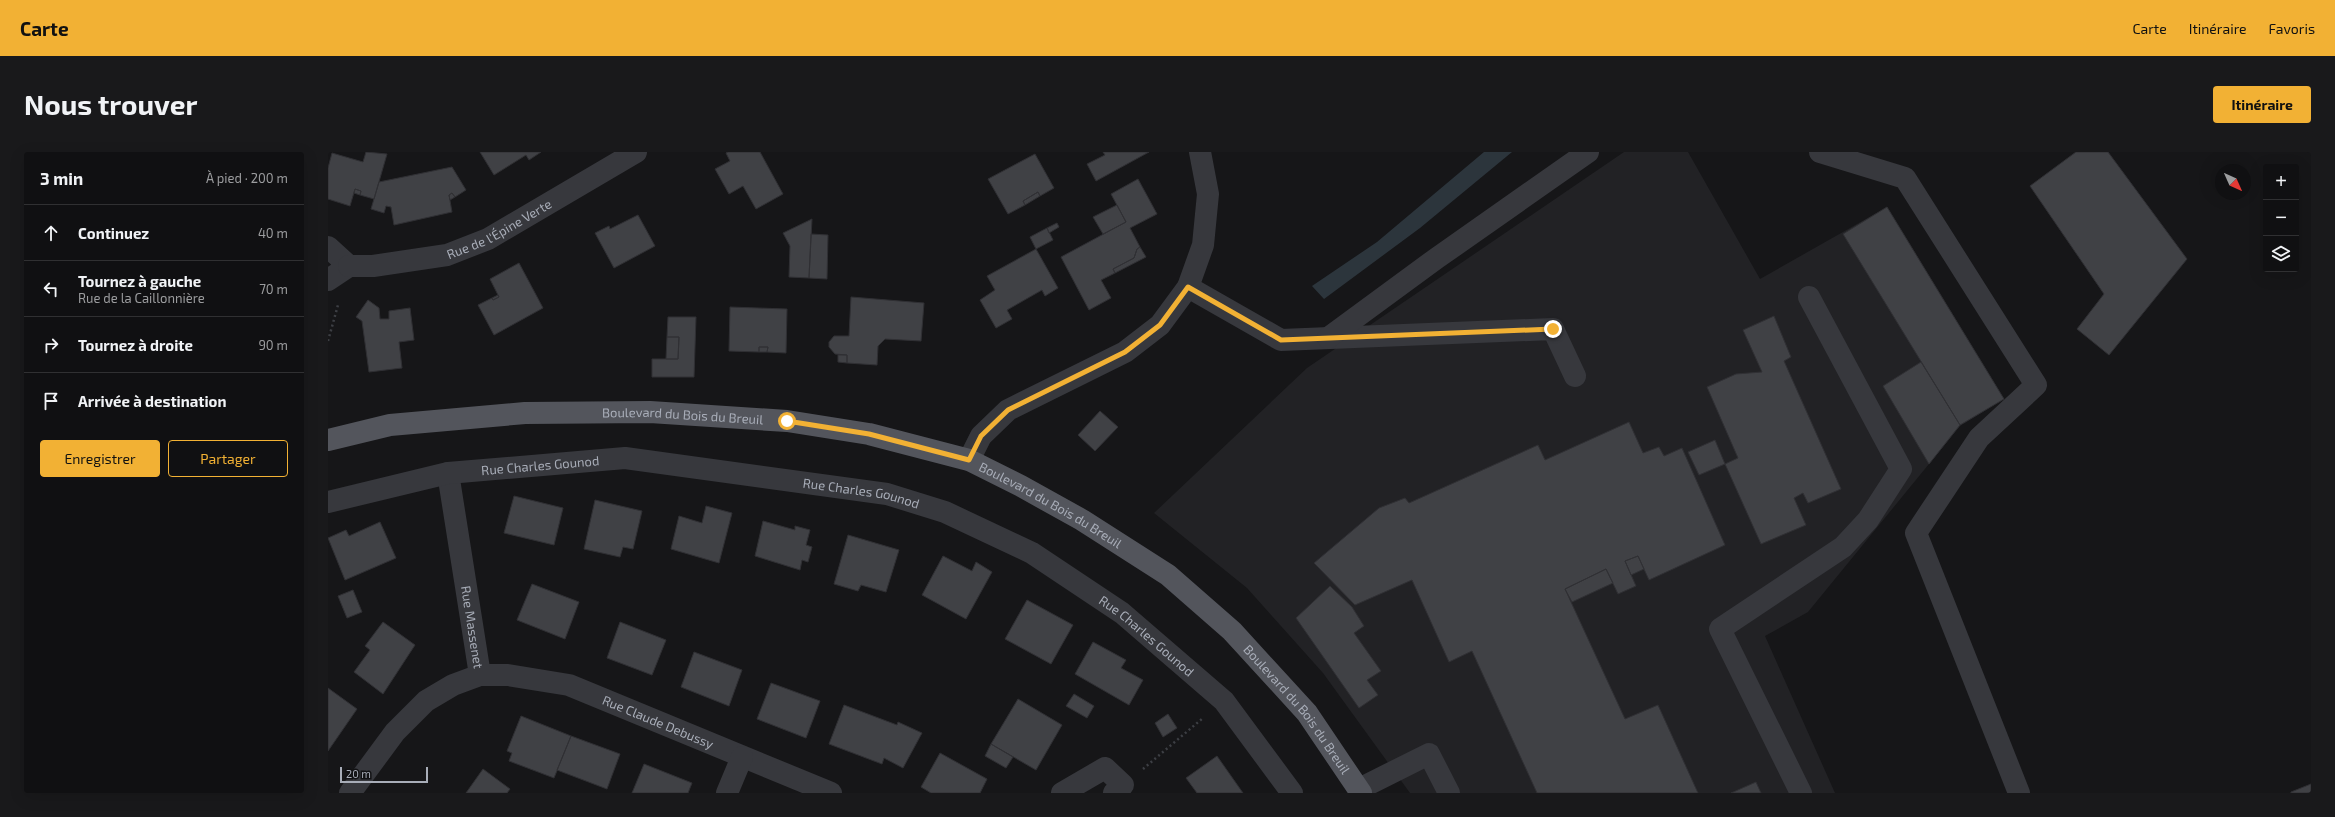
<!DOCTYPE html>
<html lang="fr">
<meta charset="utf-8">
<style>
:root{--surface:#101012;--page:#19191b;--text:#f1f3f6;--muted:#9c9d9f;--line:#303032;--accent:#f2b134}
body{margin:0;font-family:"Exo 2",sans-serif;background:var(--page);color:var(--text)}
.controls{position:absolute;right:12px;top:12px;display:grid;overflow:hidden;border-radius:4px;box-shadow:0 4px 16px #0002}
.controls button{width:36px;height:36px;display:grid;place-items:center;padding:0;border:0;border-bottom:1px solid var(--line);background:var(--surface);color:var(--text);font:20px sans-serif}
.compass{position:absolute;left:1887px;top:12px;width:36px;height:36px;border-radius:50%;background:var(--surface);box-shadow:0 4px 16px #0002;rotate:135deg}
.scale{position:absolute;left:12px;bottom:10px;width:88px;box-sizing:border-box;padding-left:4px;border:2px solid #a8adb8;border-top:0;font-size:11px;line-height:14px;white-space:nowrap;color:#a8adb8;-webkit-text-stroke:3px #111113;paint-order:stroke}
.stop{position:absolute;width:12px;height:12px;margin:-9px;border:3px solid #f2b134;border-radius:50%;background:#fff}
.stop.end{background:#f2b134;border-color:#fff;box-shadow:0 1px 4px #0008}
.list{margin:0;padding:0;list-style:none}
h2{display:flex;justify-content:space-between;align-items:center;height:52px;margin:0;padding:0 16px;font-size:17px}
h2 small{font-size:13px;font-weight:400;color:var(--muted)}
.list li{display:grid;grid-template-columns:26px 1fr auto;gap:12px;align-items:center;box-sizing:border-box;height:56px;padding:0 16px;border-top:1px solid var(--line)}
.list b{display:block;font-size:15px;white-space:nowrap}
.list p{margin:0;font-size:13px;white-space:nowrap;color:var(--muted)}
.list em{font-size:13px;font-style:normal;color:var(--muted)}
.actions{display:flex;gap:8px;padding:12px 16px}
.actions a{flex:1;padding:9px 0;border:1px solid var(--accent);border-radius:4px;text-align:center;font-size:14px;color:var(--accent)}
.actions .main{background:var(--accent);color:#111}
.icon{flex:none;width:22px;height:22px;fill:none;stroke:currentColor;stroke-width:2;stroke-linecap:round;stroke-linejoin:round}
.map{position:relative;flex:none;width:1983px;height:641px;overflow:hidden;border-radius:4px}
header{display:flex;align-items:center;gap:24px;box-sizing:border-box;height:56px;padding:0 20px;background:var(--accent);color:#111}
header strong{font-size:19px}
nav{display:flex;gap:22px;margin-inline-start:auto;font-size:14px}
.intro{display:flex;align-items:center;justify-content:space-between;box-sizing:border-box;height:96px;padding:0 24px}
h1{margin:0;font-size:28px}
.button{padding:10px 18px;border-radius:4px;background:var(--accent);color:#111;font-size:14px;font-weight:700}
main{display:flex;gap:24px;padding:0 24px}
aside{flex:1;background:var(--surface);border-radius:4px;box-shadow:0 4px 16px #0002}
.map>svg:first-child{display:block}
.built{fill:#222225}
.water{fill:#2c353c}
.building{fill:#404145;stroke:#303034}
.lines{fill:none;stroke-linecap:round;stroke-linejoin:round}
.path{stroke:#3d3f44;stroke-width:2.5;stroke-dasharray:2 3;stroke-linecap:butt}
.minor{stroke:#37383d;stroke-width:22}
.major{stroke:#53555c;stroke-width:22}
.route{stroke:#f2b134;stroke-width:5}
.labels{text-anchor:middle;dominant-baseline:central;stroke-width:3;stroke-linejoin:round;paint-order:stroke}
.street-label{font-size:13px;fill:#a8adb8;stroke:#111113}
</style>
<header>
<strong>Carte</strong>
<nav><a>Carte</a><a>Itinéraire</a><a>Favoris</a></nav>
</header>
<div class="intro"><h1>Nous trouver</h1><a class="button">Itinéraire</a></div>
<main>
<aside>
<h2>3 min<small>À pied · 200 m</small></h2>
<ul class="list">
<li><svg class="icon" aria-label="ahead" viewBox="0 0 24 24"><path d="M12 20V5M6 11l6-6 6 6"/></svg><div><b>Continuez</b></div><em>40 m</em></li>
<li><svg class="icon" aria-label="left" viewBox="0 0 24 24"><path d="M17 20v-9H6M10 6l-5 5 5 5"/></svg><div><b>Tournez à gauche</b><p>Rue de la Caillonnière</p></div><em>70 m</em></li>
<li><svg class="icon" aria-label="right" viewBox="0 0 24 24"><path d="M7 20v-9h11M14 6l5 5-5 5"/></svg><div><b>Tournez à droite</b></div><em>90 m</em></li>
<li><svg class="icon" aria-label="arrive" viewBox="0 0 24 24"><path d="M6 21V4h12l-3 4 3 4H6"/></svg><div><b>Arrivée à destination</b></div></li>
</ul>
<div class="actions"><a class="main">Enregistrer</a><a>Partager</a></div>
</aside>
<div class="map">
<svg width="1983" height="641" viewBox="0 0 1983 641">
<rect width="100%" height="100%" fill="#161618"/>
<path class="built" d="M 1296,0 L 1360,0 L 1432,127 L 1559,55 L 1676,247 L 1632,274 L 1480,460 L 1437,484 L 1507,641 L 1082,641 L 995,521 L 919,436 L 826,361 L 979,216 Z"/>
<path class="water" d="M 1156,0 L 1184,0 L 1092,76 L 996,147 L 984,134 L 1049,90 Z"/>
<path class="building" d="M 38,0 L 59,2 L 46,47 L 32,43 L 33,39 L 27,37 L 22,54 L 0,47 L 0,16 L 4,1 L 35,10 Z
M 152,0 L 213,0 L 201,8 L 198,3 L 166,23 Z
M 400,0 L 432,0 L 455,42 L 428,57 L 415,34 L 401,42 L 387,17 L 402,9 L 398,1 Z
M 775,0 L 821,0 L 768,29 L 759,12 L 777,3 Z
M 1748,0 L 1780,0 L 1859,107 L 1781,203 L 1749,177 L 1776,142 L 1702,34 Z
M 707,2 L 726,36 L 712,44 L 710,40 L 695,49 L 697,53 L 680,62 L 660,27 Z
M 124,15 L 138,38 L 127,45 L 124,41 L 121,43 L 124,60 L 66,73 L 63,55 L 58,54 L 56,61 L 43,57 L 51,30 Z
M 810,27 L 829,62 L 802,76 L 812,95 L 809,97 L 806,106 L 785,117 L 787,121 L 773,128 L 783,146 L 761,158 L 733,105 L 798,70 L 783,42 Z
M 27,37 L 33,39 L 32,43 L 26,41 Z
M 710,40 L 712,44 L 697,53 L 695,49 Z
M 124,41 L 127,45 L 122,48 L 121,43 Z
M 789,53 L 798,70 L 775,82 L 765,65 Z
M 1559,55 L 1676,247 L 1632,273 L 1515,82 Z
M 310,63 L 327,94 L 286,116 L 267,81 L 281,74 L 282,77 Z
M 484,67 L 481,126 L 461,125 L 462,94 L 455,81 Z
M 729,71 L 731,75 L 721,81 L 719,76 Z
M 719,76 L 725,88 L 708,97 L 702,85 Z
M 483,82 L 500,83 L 499,127 L 481,126 Z
M 812,95 L 818,105 L 787,121 L 785,117 L 806,106 L 809,97 Z
M 708,97 L 730,136 L 717,144 L 714,138 L 679,158 L 684,167 L 668,176 L 652,148 L 667,138 L 659,124 Z
M 191,111 L 215,156 L 166,183 L 150,153 L 164,146 L 165,148 L 171,145 L 162,127 Z
M 170,143 L 171,145 L 165,148 L 164,146 Z
M 523,145 L 596,151 L 593,189 L 557,187 L 550,194 L 549,213 L 519,211 L 519,203 L 507,202 L 501,195 L 501,190 L 506,184 L 521,184 Z
M 40,148 L 51,156 L 52,167 L 61,167 L 61,159 L 82,156 L 86,188 L 71,190 L 74,216 L 41,220 L 34,169 L 28,165 Z
M 402,155 L 459,157 L 458,201 L 439,200 L 440,195 L 431,195 L 431,200 L 401,199 Z
M 1446,164 L 1463,205 L 1456,209 L 1513,337 L 1480,351 L 1475,341 L 1466,346 L 1478,373 L 1433,392 L 1397,312 L 1410,306 L 1379,235 L 1408,222 L 1434,220 L 1415,178 Z
M 340,165 L 368,165 L 366,225 L 324,225 L 324,207 L 350,207 L 351,185 L 339,185 Z
M 339,185 L 351,185 L 350,207 L 338,207 Z
M 431,195 L 440,195 L 439,200 L 431,200 Z
M 510,203 L 519,203 L 519,211 L 510,210 Z
M 1593,210 L 1632,273 L 1601,312 L 1555,234 Z
M 772,259 L 790,275 L 767,299 L 750,283 Z
M 1301,270 L 1315,301 L 1331,295 L 1336,304 L 1354,296 L 1397,393 L 1321,428 L 1310,404 L 1297,409 L 1308,434 L 1290,442 L 1278,417 L 1237,437 L 1297,567 L 1330,553 L 1370,641 L 1209,641 L 1144,499 L 1121,510 L 1084,428 L 1027,453 L 986,411 L 1051,356 L 1077,346 L 1081,351 L 1210,293 L 1217,308 Z
M 1387,288 L 1397,312 L 1371,323 L 1360,300 Z
M 186,344 L 235,356 L 226,393 L 176,381 Z
M 267,348 L 314,359 L 305,397 L 295,395 L 292,405 L 256,397 Z
M 378,354 L 404,361 L 391,411 L 343,397 L 351,364 L 374,371 Z
M 435,369 L 467,378 L 467,374 L 482,378 L 478,393 L 484,395 L 480,410 L 474,408 L 472,418 L 427,404 Z
M 52,370 L 68,406 L 17,428 L 0,386 L 18,378 L 21,384 Z
M 520,383 L 571,398 L 558,440 L 533,433 L 530,439 L 506,432 Z
M 615,404 L 644,419 L 648,410 L 664,420 L 638,467 L 594,443 Z
M 1310,404 L 1316,417 L 1303,423 L 1297,409 Z
M 1278,417 L 1285,431 L 1244,450 L 1237,437 Z
M 204,432 L 251,450 L 237,487 L 189,468 Z
M 1002,434 L 1024,455 L 1036,474 L 1026,481 L 1053,519 L 1039,528 L 1050,543 L 1031,556 L 968,466 Z
M 25,438 L 34,460 L 19,466 L 10,444 Z
M 699,448 L 745,473 L 723,512 L 677,487 Z
M 55,470 L 87,493 L 55,542 L 26,520 L 42,498 L 37,494 Z
M 292,470 L 338,488 L 324,523 L 279,506 Z
M 765,490 L 798,508 L 793,516 L 815,528 L 801,553 L 747,522 Z
M 366,500 L 414,518 L 401,554 L 353,535 Z
M 443,531 L 492,549 L 478,586 L 429,567 Z
M 0,536 L 29,557 L 0,599 Z
M 746,542 L 766,554 L 759,566 L 738,554 Z
M 690,547 L 734,573 L 708,618 L 663,592 Z
M 516,553 L 569,573 L 570,570 L 594,581 L 575,616 L 556,606 L 554,612 L 501,592 Z
M 840,562 L 849,576 L 835,585 L 827,571 Z
M 193,564 L 243,584 L 226,626 L 181,609 L 184,601 L 179,599 Z
M 243,584 L 292,602 L 279,637 L 229,618 Z
M 663,592 L 685,605 L 678,616 L 657,604 Z
M 612,601 L 659,627 L 652,641 L 603,641 L 593,635 Z
M 889,604 L 915,641 L 869,641 L 858,626 Z
M 316,612 L 364,631 L 360,641 L 304,641 Z
M 155,617 L 182,637 L 179,641 L 138,641 Z
M 1428,630 L 1433,641 L 1403,641 Z
M 1983,632 L 1983,641 L 1963,641 L 1963,640 Z"/>
<g class="lines">
<path class="path" d="M 0,189 L 10,153
M 815,617 L 875,566"/>
<g class="minor">
<path d="M 1492,0 L 1577,26 L 1708,233 L 1651,286 L 1588,381 L 1691,641"/>
<path d="M 0,95 L 21,114 L 0,128"/>
<path id="s1" d="M 21,114 L 45,114 L 119,103 L 160,87 L 308,0"/>
<path d="M 860,135 L 953,188 L 1225,177 L 1247,224"/>
<path d="M 1000,186 L 1109,106 L 1260,0"/>
<path d="M 641,308 L 653,284 L 680,258 L 797,200 L 832,173 L 860,135 L 875,93 L 880,42 L 872,0"/>
<path id="s2" d="M 120,321 L 152,523"/>
<path id="s3" d="M 0,350 L 120,321 L 297,306 L 559,342 L 617,360 L 704,401 L 794,461 L 896,549 L 964,641"/>
<path d="M 1031,637 L 1101,602 L 1121,641"/>
<path id="s4" d="M 22,641 L 67,580 L 98,549 L 125,533 L 152,523 L 180,523 L 241,533 L 503,641"/>
<path d="M 399,641 L 414,605"/>
<path d="M 734,641 L 777,616 L 795,633 L 786,641"/>
<path d="M 1473,641 L 1392,477 L 1515,395 L 1540,368 L 1573,317 L 1481,145"/>
</g>
<path class="major" id="s5" d="M 0,288 L 62,273 L 197,261 L 322,260 L 459,269 L 541,282 L 641,308 L 693,334 L 754,368 L 840,423 L 904,479 L 979,561 L 1033,641"/>
</g>
<g class="lines">
<path class="route" d="M 459,269 L 541,282 L 641,308 L 653,284 L 680,258 L 797,200 L 832,173 L 860,135 L 953,188 L 1225,177"/>
</g>
<g class="labels">
<g class="street-label">
<text stroke="none"><textPath href="#s1" startOffset="157">Rue de l'Épine Verte</textPath></text>
<text stroke="none"><textPath href="#s5" startOffset="357">Boulevard du Bois du Breuil</textPath></text>
<text stroke="none"><textPath href="#s3" startOffset="216">Rue Charles Gounod</textPath></text>
<text stroke="none"><textPath href="#s3" startOffset="540">Rue Charles Gounod</textPath></text>
<text stroke="none"><textPath href="#s5" startOffset="741">Boulevard du Bois du Breuil</textPath></text>
<text stroke="none"><textPath href="#s2" startOffset="156">Rue Massenet</textPath></text>
<text stroke="none"><textPath href="#s3" startOffset="864">Rue Charles Gounod</textPath></text>
<text stroke="none"><textPath href="#s5" startOffset="1065">Boulevard du Bois du Breuil</textPath></text>
<text stroke="none"><textPath href="#s4" startOffset="366">Rue Claude Debussy</textPath></text>
</g>
</g>
</svg>
<div class="controls">
<button>+</button>
<button>−</button>
<button><svg class="icon" aria-label="layers" viewBox="0 0 24 24"><path d="M12 4l9 5-9 5-9-5zM3 14l9 5 9-5"/></svg></button>
</div>
<svg class="compass" viewBox="-18 -18 36 36"><path d="M0-13l5 13h-10z" fill="#e53935"/><path d="M0 13l5-13h-10z" fill="#9c9d9f"/></svg>
<div class="scale">20 m</div>
<div class="stop" style="left:459px;top:269px"></div>
<div class="stop end" style="left:1225px;top:177px"></div>
</div>
</main>
